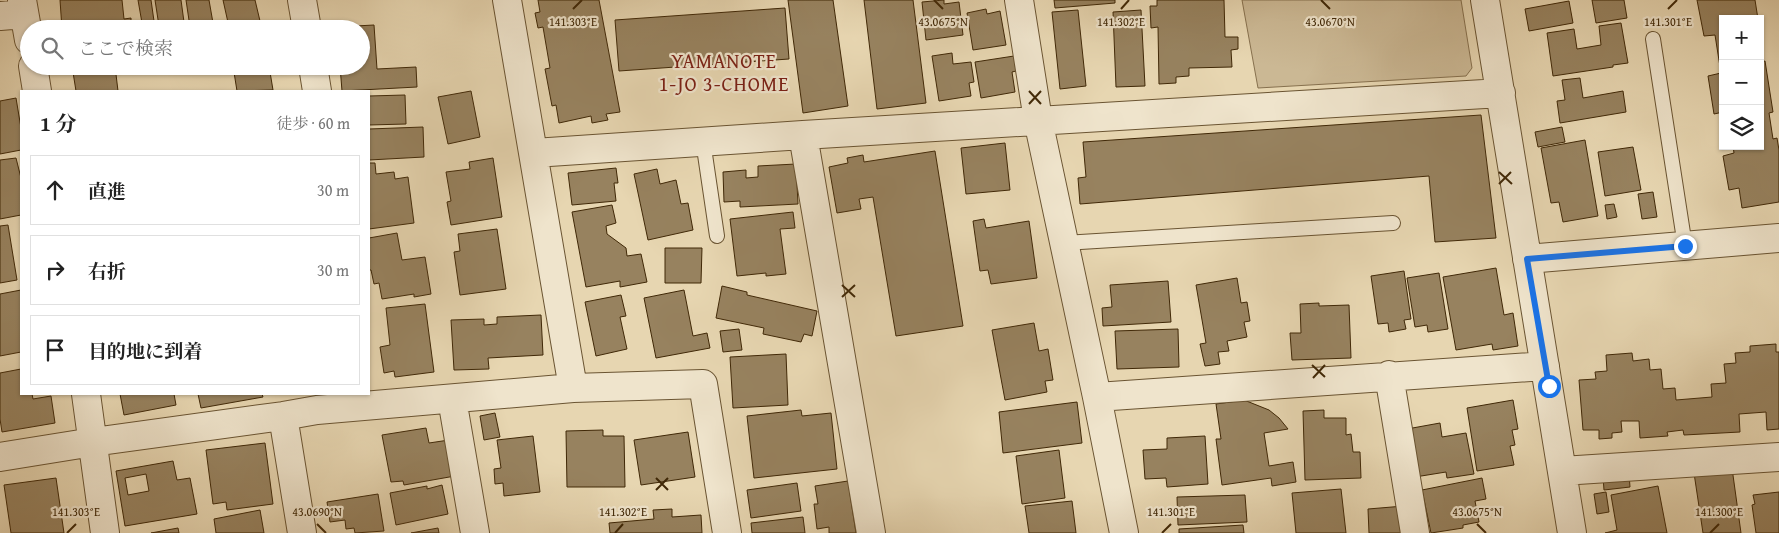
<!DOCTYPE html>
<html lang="ja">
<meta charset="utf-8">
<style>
:root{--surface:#fff;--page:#f6f6f6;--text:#222;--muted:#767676;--line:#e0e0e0}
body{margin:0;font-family:"Gentium Book Plus","Noto Serif JP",serif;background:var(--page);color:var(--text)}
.controls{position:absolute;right:15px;top:15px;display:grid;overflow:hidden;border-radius:0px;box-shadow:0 1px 4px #0004}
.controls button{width:45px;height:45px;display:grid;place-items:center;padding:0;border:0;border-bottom:1px solid var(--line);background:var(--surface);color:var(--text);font:25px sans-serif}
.stop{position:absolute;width:15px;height:15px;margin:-11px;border:4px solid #1a73e8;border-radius:50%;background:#fff}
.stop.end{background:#1a73e8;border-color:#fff;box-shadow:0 1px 5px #0008}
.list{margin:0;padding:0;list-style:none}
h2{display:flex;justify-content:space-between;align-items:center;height:65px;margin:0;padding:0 20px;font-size:21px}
h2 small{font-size:16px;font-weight:400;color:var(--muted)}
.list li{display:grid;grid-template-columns:32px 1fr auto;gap:15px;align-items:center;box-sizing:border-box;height:70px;margin:0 10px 10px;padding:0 10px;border:1px solid var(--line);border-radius:0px}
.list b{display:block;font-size:19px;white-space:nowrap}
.list em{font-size:16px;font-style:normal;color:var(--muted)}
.icon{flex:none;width:28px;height:28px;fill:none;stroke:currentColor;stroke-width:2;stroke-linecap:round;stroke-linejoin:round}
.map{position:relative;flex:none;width:1779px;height:533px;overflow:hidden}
.search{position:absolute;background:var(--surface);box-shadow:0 1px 4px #0004;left:20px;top:20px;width:350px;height:55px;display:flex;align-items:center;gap:12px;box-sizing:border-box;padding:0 18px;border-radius:28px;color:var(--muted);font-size:19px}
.panel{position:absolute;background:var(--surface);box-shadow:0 1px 4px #0004;left:20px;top:90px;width:350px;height:305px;border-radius:0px}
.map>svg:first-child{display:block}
.green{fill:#cbb894;stroke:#86704e}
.building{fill:#97825f;stroke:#402807;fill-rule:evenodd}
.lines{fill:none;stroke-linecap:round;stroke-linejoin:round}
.service-casing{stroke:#6a5432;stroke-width:16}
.minor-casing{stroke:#6a5432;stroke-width:30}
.service{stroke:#efe4cc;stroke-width:14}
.minor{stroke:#efe4cc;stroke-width:28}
.route{stroke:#1a73e8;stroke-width:6}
.ticks{fill:none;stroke:#402807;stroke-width:2}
.labels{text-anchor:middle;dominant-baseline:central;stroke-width:4.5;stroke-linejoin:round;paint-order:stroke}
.neighbourhood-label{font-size:20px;letter-spacing:1px;fill:#7a1f14;stroke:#efe4cc}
.ticks-label{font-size:12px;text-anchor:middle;fill:#402807;stroke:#efe4cc;stroke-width:4.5;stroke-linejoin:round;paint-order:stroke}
</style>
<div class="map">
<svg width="1779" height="533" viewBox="0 0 1779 533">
<rect width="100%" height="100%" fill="#e7d6b1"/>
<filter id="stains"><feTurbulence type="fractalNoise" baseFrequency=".004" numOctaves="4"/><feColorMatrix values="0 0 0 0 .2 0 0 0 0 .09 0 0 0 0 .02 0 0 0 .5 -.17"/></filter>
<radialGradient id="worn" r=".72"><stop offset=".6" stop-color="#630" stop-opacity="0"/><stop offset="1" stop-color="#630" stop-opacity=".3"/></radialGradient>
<path class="green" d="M 1242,0 L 1461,0 L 1472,68 L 1466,76 L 1258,88 Z"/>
<path class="building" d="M 60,0 L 122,0 L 124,19 L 131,18 L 131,29 L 62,29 Z
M 138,0 L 151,0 L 154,21 L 142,23 Z
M 155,0 L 181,0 L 184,22 L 159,26 Z
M 186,0 L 209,0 L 213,23 L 190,27 Z
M 223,0 L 255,0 L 260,21 L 229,27 Z
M 538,0 L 599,0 L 620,112 L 606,114 L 608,120 L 592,123 L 591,116 L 559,123 L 556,105 L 552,106 L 545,69 L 550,68 L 543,27 L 538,28 L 535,13 L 540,12 Z
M 788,0 L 833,0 L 848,106 L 803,113 Z
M 864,0 L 913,0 L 926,103 L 877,109 Z
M 944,0 L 944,4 L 959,2 L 963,35 L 926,40 L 922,2 Z
M 1054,0 L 1115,0 L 1115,3 L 1055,8 Z
M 1157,0 L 1224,0 L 1225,37 L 1238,37 L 1238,49 L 1231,50 L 1232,67 L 1189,68 L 1189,76 L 1176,77 L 1176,83 L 1159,84 L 1158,27 L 1151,28 L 1150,6 L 1157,6 Z
M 1592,0 L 1624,0 L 1627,18 L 1596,23 Z
M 1697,0 L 1755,0 L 1758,19 L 1723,19 L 1723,112 L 1714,114 L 1708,76 L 1721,73 L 1715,35 L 1704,36 Z
M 1569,1 L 1573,23 L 1529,31 L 1525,9 Z
M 785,8 L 789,59 L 619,71 L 615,20 Z
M 986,9 L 987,14 L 1000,11 L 1006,45 L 973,50 L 967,13 Z
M 1078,10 L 1086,86 L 1060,89 L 1052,12 Z
M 1141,10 L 1145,86 L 1116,87 L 1113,12 Z
M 1621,23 L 1628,63 L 1613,65 L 1613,67 L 1553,76 L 1547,33 L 1574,29 L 1577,49 L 1601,45 L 1599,26 Z
M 374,25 L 377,69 L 416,67 L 417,87 L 342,91 L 340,66 L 361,66 L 361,29 L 337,29 L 337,27 Z
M 952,53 L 953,64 L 971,62 L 974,82 L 969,83 L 971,96 L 939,101 L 932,56 Z
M 1014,56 L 1016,71 L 1012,72 L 1015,92 L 981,98 L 975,62 Z
M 1760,57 L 1761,62 L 1765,61 L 1773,112 L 1769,113 L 1773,139 L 1777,138 L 1779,150 L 1779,202 L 1742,208 L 1739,188 L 1729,190 L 1723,156 L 1734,153 L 1733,146 L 1760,146 Z
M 72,66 L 115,66 L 118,91 L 76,91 Z
M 233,66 L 269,66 L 273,90 L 237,91 Z
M 1580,78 L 1583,98 L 1623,91 L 1626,112 L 1560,123 L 1557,101 L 1565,100 L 1562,80 Z
M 471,91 L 480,137 L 448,144 L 438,97 Z
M 405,95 L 406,124 L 369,125 L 369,96 Z
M 16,98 L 21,128 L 21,150 L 0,154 L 0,101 Z
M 1481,115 L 1496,238 L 1435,242 L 1429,176 L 1080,204 L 1078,178 L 1086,177 L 1083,142 Z
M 423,127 L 424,157 L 369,160 L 369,129 Z
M 1562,127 L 1565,142 L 1538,147 L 1535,132 Z
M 1585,140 L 1598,216 L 1563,222 L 1559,202 L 1551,203 L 1541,148 Z
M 1005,143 L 1010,190 L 966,194 L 961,148 Z
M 1633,147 L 1641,190 L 1605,196 L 1598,152 Z
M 935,151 L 963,326 L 896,336 L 873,197 L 859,199 L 861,209 L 837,213 L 829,167 L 848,163 L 847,158 L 863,155 L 864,162 Z
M 16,158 L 21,178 L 21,215 L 0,219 L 0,160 Z
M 493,158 L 502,217 L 451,225 L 447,202 L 451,201 L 446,172 L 470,169 L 469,162 Z
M 369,163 L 375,163 L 376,174 L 394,172 L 395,179 L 408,177 L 414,223 L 369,229 Z
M 796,164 L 798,204 L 740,207 L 740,201 L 724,202 L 723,172 L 746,170 L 746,178 L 758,177 L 758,166 Z
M 616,168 L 618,183 L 614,183 L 616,201 L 572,205 L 568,173 Z
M 657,169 L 660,184 L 676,180 L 681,204 L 688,203 L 693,230 L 648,240 L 634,174 Z
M 1653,192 L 1657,217 L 1642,219 L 1638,194 Z
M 1614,204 L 1617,217 L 1607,219 L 1605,205 Z
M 612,205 L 616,223 L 606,226 L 607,234 L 626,248 L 627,256 L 641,254 L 647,282 L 620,287 L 620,281 L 586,287 L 572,212 Z
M 793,212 L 795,228 L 780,229 L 786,274 L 766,276 L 766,273 L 737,276 L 730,219 Z
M 984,219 L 986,228 L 1029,221 L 1037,278 L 991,284 L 988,270 L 980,271 L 973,221 Z
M 8,225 L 17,280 L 0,283 L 0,226 Z
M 497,229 L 506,289 L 460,295 L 454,252 L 460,251 L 458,234 Z
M 397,233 L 402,260 L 425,257 L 431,294 L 414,297 L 414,294 L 382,299 L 379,283 L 374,284 L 371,270 L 369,270 L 369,238 Z
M 665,248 L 702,248 L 701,283 L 665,283 Z
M 1496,268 L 1504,315 L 1513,313 L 1518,346 L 1493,350 L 1492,344 L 1456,350 L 1443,277 Z
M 1404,271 L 1411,319 L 1404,320 L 1406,329 L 1389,332 L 1388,323 L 1378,324 L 1371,276 Z
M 1439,273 L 1448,329 L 1428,332 L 1427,325 L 1415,327 L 1407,278 Z
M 1237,278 L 1241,303 L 1247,302 L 1250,321 L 1244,322 L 1247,337 L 1227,341 L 1229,351 L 1218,352 L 1220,364 L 1205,366 L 1200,344 L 1206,343 L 1196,285 Z
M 1168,281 L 1171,322 L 1103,326 L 1102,308 L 1112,307 L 1110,285 Z
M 722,286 L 747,292 L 747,295 L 817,311 L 812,336 L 804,334 L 801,342 L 763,334 L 764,328 L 716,318 Z
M 21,290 L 21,352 L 0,356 L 0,294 Z
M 684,290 L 693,336 L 707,333 L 710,348 L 656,358 L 644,298 Z
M 621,295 L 626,316 L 620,317 L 627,349 L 596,356 L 585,302 Z
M 1319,303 L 1319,306 L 1349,305 L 1351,358 L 1292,360 L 1290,333 L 1301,333 L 1300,304 Z
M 425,304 L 434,372 L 395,377 L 394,371 L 384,373 L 380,347 L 390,345 L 386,308 Z
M 541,315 L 543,355 L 488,358 L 489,369 L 454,370 L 451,320 L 484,319 L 484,325 L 497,324 L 497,317 Z
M 1034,323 L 1039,351 L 1048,349 L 1053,380 L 1045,381 L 1047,392 L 1005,400 L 992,330 Z
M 739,329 L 742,350 L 723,352 L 720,331 Z
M 1178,329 L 1179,367 L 1117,369 L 1115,331 Z
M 1776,344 L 1776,352 L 1779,352 L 1779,429 L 1767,430 L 1766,412 L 1739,414 L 1740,432 L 1684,435 L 1683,430 L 1667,432 L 1668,436 L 1640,438 L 1639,421 L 1621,421 L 1622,432 L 1612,433 L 1612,438 L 1599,439 L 1599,430 L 1583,430 L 1579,380 L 1596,379 L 1595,372 L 1607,371 L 1606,355 L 1632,353 L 1633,361 L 1649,359 L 1650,370 L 1661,369 L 1663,389 L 1675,388 L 1676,400 L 1712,397 L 1711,384 L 1726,383 L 1724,364 L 1736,363 L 1735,353 L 1750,352 L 1750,346 Z
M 786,354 L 788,405 L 733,408 L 730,357 Z
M 21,369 L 21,394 L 32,394 L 33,399 L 51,396 L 55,423 L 2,432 L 0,419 L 0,373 Z
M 120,394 L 174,394 L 176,405 L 124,415 Z
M 198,394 L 262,394 L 263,397 L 201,408 Z
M 1244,400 L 1269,410 L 1279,418 L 1288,429 L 1264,433 L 1269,466 L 1293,462 L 1296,482 L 1272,486 L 1271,478 L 1222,485 L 1216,439 L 1221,439 L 1216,404 Z
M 1513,400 L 1518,429 L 1512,430 L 1515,445 L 1510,446 L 1514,465 L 1477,471 L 1467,408 Z
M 1077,402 L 1082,443 L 1003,453 L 999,412 Z
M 801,410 L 802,416 L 831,413 L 837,469 L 754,478 L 747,416 Z
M 1324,410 L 1324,418 L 1346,418 L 1346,435 L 1351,434 L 1353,452 L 1360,452 L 1361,478 L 1305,480 L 1303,411 Z
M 495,413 L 500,437 L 484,440 L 480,416 Z
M 1440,423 L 1442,437 L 1466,433 L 1474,474 L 1447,478 L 1446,472 L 1415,477 L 1407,429 Z
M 426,428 L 429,443 L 449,440 L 455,476 L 404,485 L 403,481 L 391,482 L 382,435 Z
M 603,430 L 603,436 L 624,436 L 625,487 L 567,487 L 566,431 Z
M 688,432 L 695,477 L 641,485 L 634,440 Z
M 533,436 L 540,492 L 504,496 L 503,483 L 495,484 L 494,469 L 501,468 L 497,440 Z
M 1205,436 L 1208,484 L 1167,487 L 1166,478 L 1145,479 L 1143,450 L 1167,449 L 1167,438 Z
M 265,443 L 273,504 L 227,510 L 226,502 L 213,504 L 206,450 Z
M 1059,450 L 1065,498 L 1022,504 L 1016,456 Z
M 173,461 L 177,480 L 190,478 L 197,514 L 125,526 L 116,471 ZM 146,474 L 149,491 L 128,495 L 125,478 Z
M 1732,468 L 1741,533 L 1703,533 L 1694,473 Z
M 1629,474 L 1630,487 L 1604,490 L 1603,477 Z
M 56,478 L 64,533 L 11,533 L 4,485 Z
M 1482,478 L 1486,499 L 1475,501 L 1479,522 L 1463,525 L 1463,528 L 1431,533 L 1422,490 Z
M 848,481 L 856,533 L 829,533 L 829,527 L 817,529 L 814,504 L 818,504 L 815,486 Z
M 797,483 L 801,511 L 751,518 L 747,490 Z
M 442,485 L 448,514 L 396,525 L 390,493 L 427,486 L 427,489 Z
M 1658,486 L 1667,533 L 1605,533 L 1617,530 L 1611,495 Z
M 1341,489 L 1346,533 L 1296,533 L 1292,493 Z
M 1606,492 L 1609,512 L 1597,514 L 1594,494 Z
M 1779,492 L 1779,533 L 1756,533 L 1752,505 L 1755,504 L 1753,495 Z
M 378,494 L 384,531 L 355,533 L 354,528 L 346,529 L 345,520 L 330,522 L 327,502 Z
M 1245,495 L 1247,522 L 1178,525 L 1177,497 Z
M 1072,501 L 1076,533 L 1029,533 L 1025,506 Z
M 1404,506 L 1406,533 L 1369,533 L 1368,509 Z
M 672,509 L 672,517 L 701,515 L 702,533 L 610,533 L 609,523 L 654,519 L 653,510 Z
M 260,510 L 264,533 L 216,533 L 214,519 Z
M 803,517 L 805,533 L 752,533 L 751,523 Z
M 1243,525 L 1244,533 L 1179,533 L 1179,529 Z
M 178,528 L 179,533 L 151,533 Z
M 438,528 L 439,533 L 411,533 Z"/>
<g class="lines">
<defs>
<path id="service" d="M 1653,39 L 1685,246
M 703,141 L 717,236
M 1064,243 L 1393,223"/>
<path id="minor" d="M 22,0 L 29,40
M 302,0 L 307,29
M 507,0 L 573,388
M 1019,0 L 1038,120 L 1097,397 L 1124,533
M 1485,0 L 1572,533
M 0,16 L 24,14
M 33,66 L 37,91
M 313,66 L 317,91
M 803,135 L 871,533
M 534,153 L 803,135 L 1501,93
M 1527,259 L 1779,238
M 1389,375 L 1415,533
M 86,394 L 105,533
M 1097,397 L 1545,366
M 452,399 L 475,533
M 283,416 L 302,533
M 0,457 L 93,442 L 283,416 L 317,410 L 573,388 L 703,384 L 727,533
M 1562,471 L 1779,457"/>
</defs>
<use href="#service" class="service-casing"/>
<use href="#minor" class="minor-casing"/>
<use href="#service" class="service"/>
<use href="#minor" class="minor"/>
</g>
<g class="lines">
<path class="route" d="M 1549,386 L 1527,259 L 1685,246"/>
</g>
<path class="ticks" d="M 934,0 L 943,9M 1321,0 L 1330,9M 573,9 L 582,0M 1121,9 L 1129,0M 1668,9 L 1677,0M 1029,91 L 1041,104M 1029,104 L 1041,91M 1499,172 L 1512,184M 1499,184 L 1511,172M 842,285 L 855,297M 842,297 L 855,285M 1312,365 L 1325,377M 1313,378 L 1325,365M 656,478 L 668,490M 656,490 L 668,478M 317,524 L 326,533M 1477,524 L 1486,533M 67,533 L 76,524M 615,533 L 623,524M 1162,533 L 1171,524M 1710,533 L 1719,524"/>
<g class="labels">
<g class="neighbourhood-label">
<text x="724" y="60">YAMANOTE<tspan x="724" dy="23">1-JO 3-CHOME</tspan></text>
</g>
</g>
<g class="ticks-label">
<text x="943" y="26">43.0675°N</text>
<text x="1330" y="26">43.0670°N</text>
<text x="573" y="26">141.303°E</text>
<text x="1121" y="26">141.302°E</text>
<text x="1668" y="26">141.301°E</text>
<text x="76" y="516">141.303°E</text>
<text x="623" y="516">141.302°E</text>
<text x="1171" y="516">141.301°E</text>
<text x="1719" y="516">141.300°E</text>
<text x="317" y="516">43.0690°N</text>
<text x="1477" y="516">43.0675°N</text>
</g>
<rect width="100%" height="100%" filter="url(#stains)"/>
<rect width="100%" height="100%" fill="url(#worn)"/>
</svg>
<div class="controls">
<button>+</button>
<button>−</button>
<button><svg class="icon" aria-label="layers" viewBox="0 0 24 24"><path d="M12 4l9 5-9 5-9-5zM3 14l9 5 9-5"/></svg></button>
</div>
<div class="stop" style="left:1549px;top:386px"></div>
<div class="stop end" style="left:1685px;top:246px"></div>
<div class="search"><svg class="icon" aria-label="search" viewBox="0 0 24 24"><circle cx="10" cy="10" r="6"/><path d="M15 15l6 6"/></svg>ここで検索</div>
<section class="panel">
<h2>1 分<small>徒歩 · 60 m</small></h2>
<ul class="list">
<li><svg class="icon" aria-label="ahead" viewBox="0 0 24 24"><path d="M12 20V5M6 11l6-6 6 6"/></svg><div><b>直進</b></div><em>30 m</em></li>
<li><svg class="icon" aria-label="right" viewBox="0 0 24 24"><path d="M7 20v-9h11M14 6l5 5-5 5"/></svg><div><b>右折</b></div><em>30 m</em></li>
<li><svg class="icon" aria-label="arrive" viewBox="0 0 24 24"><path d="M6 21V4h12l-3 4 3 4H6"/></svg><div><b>目的地に到着</b></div></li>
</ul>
</section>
</div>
